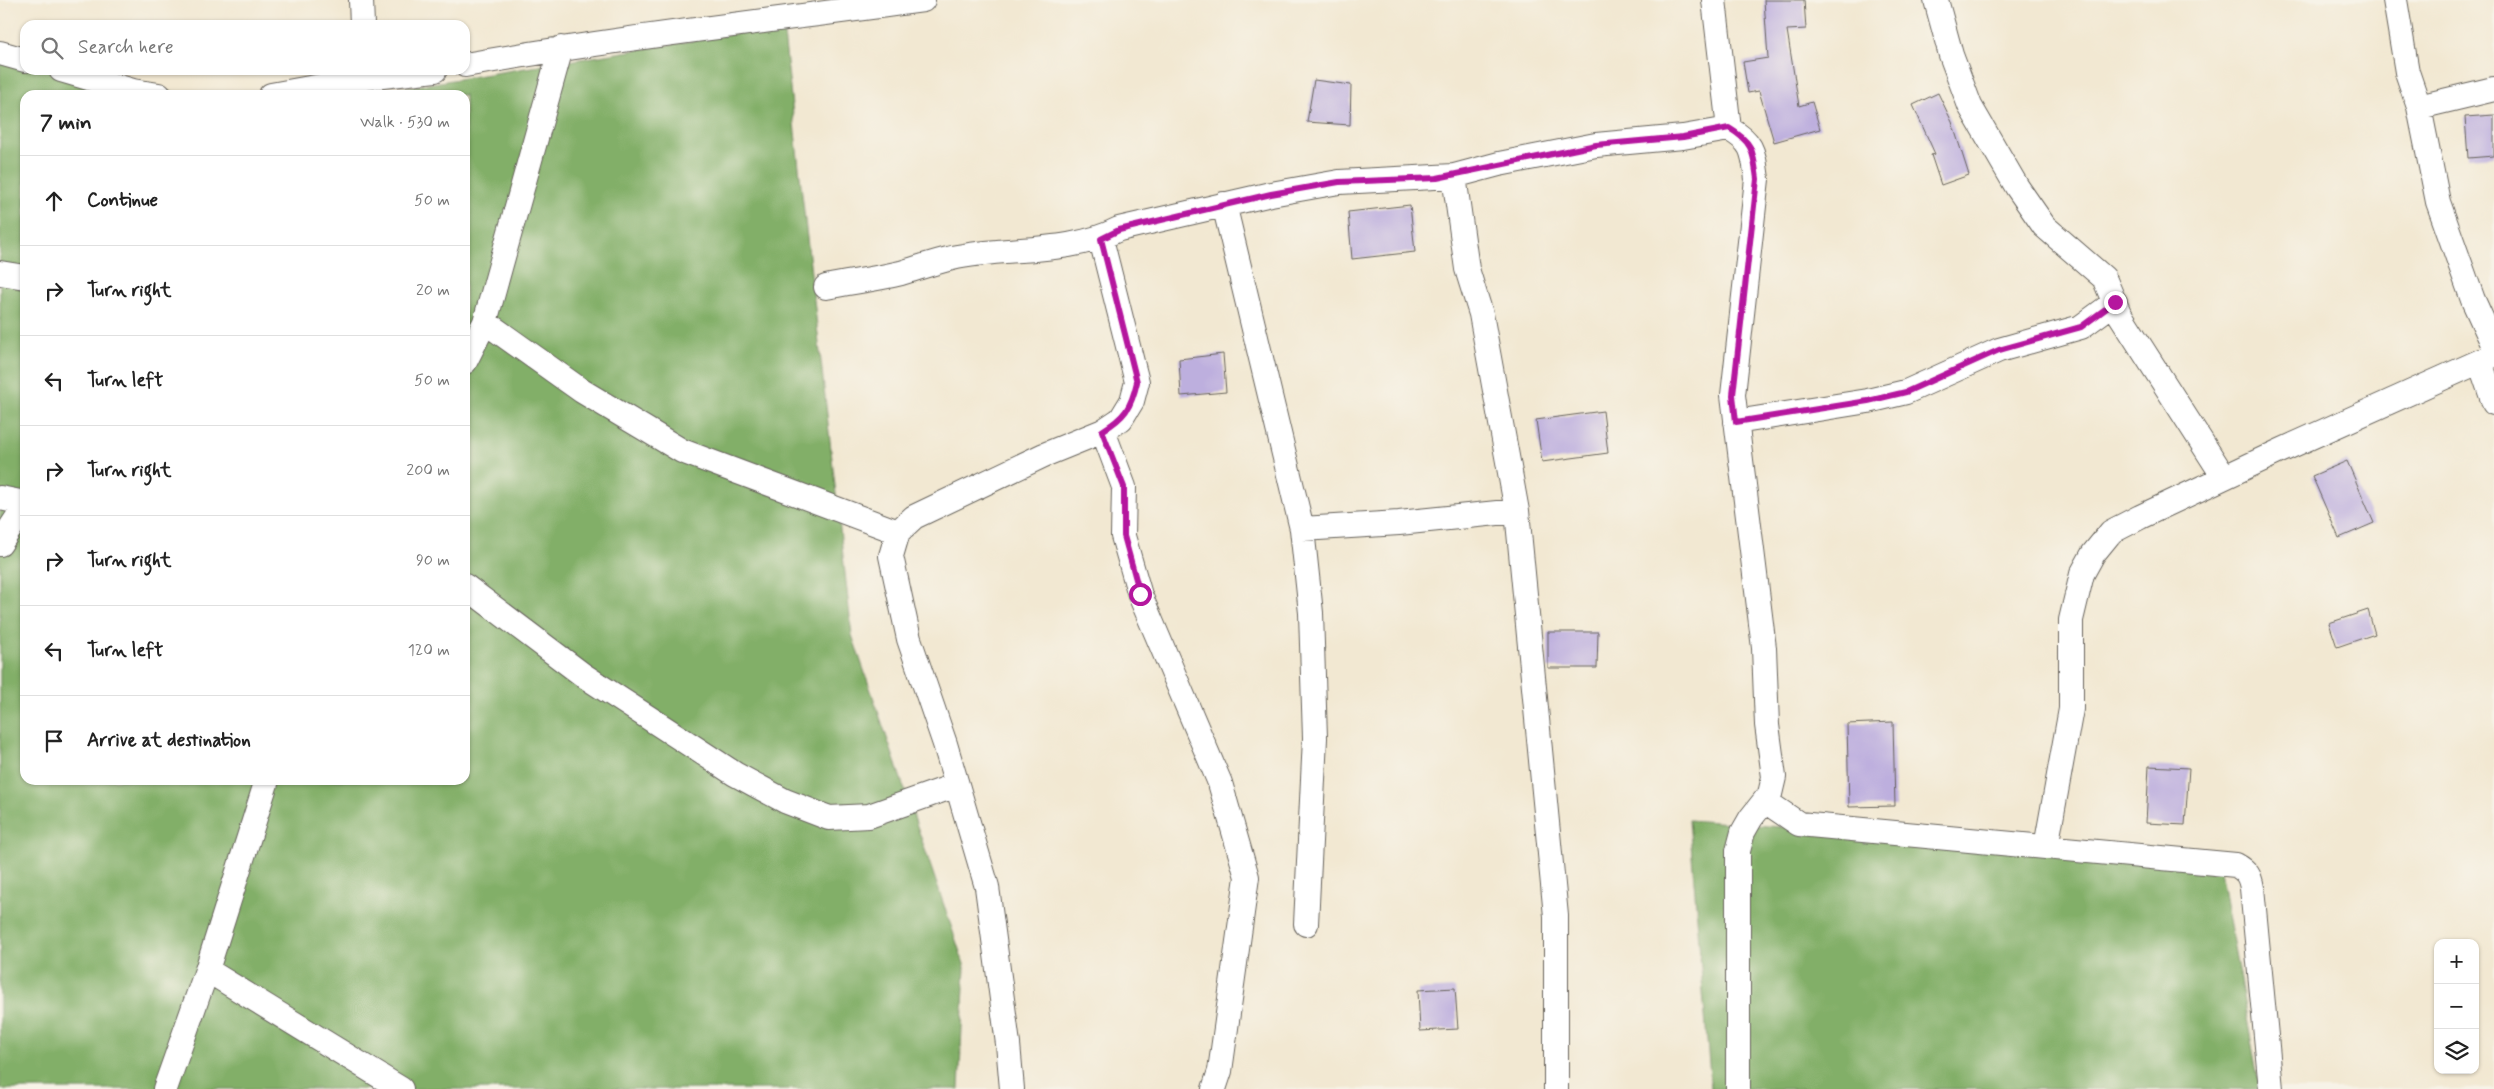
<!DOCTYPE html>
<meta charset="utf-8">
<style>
:root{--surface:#fff;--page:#f2f2f2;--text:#222;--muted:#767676;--line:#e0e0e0}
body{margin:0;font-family:Mynerve,sans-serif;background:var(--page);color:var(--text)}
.controls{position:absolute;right:15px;bottom:15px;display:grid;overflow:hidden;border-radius:10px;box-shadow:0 1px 4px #0004}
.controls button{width:45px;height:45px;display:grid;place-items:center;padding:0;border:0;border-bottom:1px solid var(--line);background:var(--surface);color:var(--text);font:25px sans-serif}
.stop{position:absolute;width:15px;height:15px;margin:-11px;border:4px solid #b5179e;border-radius:50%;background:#fff}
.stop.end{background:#b5179e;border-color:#fff;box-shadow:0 1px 5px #0008}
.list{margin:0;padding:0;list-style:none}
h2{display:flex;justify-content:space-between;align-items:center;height:65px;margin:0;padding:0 20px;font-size:21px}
h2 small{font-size:16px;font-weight:400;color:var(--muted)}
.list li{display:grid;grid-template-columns:32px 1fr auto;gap:15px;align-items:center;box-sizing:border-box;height:90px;padding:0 20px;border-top:1px solid var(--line)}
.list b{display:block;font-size:19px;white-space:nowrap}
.list em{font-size:16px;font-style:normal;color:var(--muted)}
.icon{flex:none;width:28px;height:28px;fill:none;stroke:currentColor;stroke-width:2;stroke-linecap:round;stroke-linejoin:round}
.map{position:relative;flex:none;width:2494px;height:1089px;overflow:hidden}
.search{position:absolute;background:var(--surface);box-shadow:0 1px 4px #0004;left:20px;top:20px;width:450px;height:55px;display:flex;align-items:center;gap:12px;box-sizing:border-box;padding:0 18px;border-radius:15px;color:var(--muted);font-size:19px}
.panel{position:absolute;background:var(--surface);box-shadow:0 1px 4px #0004;left:20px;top:90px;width:450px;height:695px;border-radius:15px}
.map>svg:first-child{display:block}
.forest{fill:#82af67;stroke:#4f6642}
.building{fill:#bdafde}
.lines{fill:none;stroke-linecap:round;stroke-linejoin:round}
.street-casing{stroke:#67635c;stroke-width:26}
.street{stroke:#fff;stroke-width:24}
.route{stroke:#b5179e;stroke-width:6}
</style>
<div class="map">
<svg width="2494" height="1089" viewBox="0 0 2494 1089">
<rect width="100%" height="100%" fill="#f7f3e8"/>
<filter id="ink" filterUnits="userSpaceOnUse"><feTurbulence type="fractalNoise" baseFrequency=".02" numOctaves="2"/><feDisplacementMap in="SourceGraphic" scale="10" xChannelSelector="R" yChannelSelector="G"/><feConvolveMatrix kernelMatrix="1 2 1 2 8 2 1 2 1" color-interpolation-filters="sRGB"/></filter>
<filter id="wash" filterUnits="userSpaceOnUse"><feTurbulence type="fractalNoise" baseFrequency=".0096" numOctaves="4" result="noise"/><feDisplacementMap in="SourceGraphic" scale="20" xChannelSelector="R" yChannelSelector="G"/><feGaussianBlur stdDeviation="1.12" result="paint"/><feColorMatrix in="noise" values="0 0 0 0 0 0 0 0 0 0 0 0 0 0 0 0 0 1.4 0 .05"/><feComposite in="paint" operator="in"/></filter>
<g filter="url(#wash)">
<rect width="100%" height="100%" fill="#f2e8d2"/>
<path class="forest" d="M 783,26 L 852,635 L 965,967 L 959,1089 L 0,1089 L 0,57 L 25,70 L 65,70 L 186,95 L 25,95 L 25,780 L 465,780 L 465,95 L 360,95 Z
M 1689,820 L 2218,860 L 2260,1089 L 1711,1089 Z"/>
<g id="blocks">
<path class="building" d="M 1764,0 L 1804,0 L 1806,29 L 1787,30 L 1799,106 L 1812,102 L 1820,129 L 1774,142 L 1759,91 L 1748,93 L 1743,62 L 1768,58 Z
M 1314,80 L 1351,85 L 1350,125 L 1307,122 Z
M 1938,93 L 1952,122 L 1969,175 L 1941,185 L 1931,155 L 1935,154 L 1913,105 Z
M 2494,115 L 2494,156 L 2468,158 L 2465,117 Z
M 1410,205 L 1415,252 L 1352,259 L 1348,212 Z
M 1223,354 L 1226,392 L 1181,396 L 1179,359 Z
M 1603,411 L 1608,453 L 1542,462 L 1536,420 Z
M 2347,461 L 2374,523 L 2339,538 L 2312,476 Z
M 2368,610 L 2375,634 L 2337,647 L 2329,623 Z
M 1548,632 L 1598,632 L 1597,668 L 1548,668 Z
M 1893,722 L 1895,806 L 1849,807 L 1847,724 Z
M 2149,766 L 2189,768 L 2185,825 L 2146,823 Z
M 1455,988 L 1458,1029 L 1420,1031 L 1418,990 Z"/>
</g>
</g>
<g filter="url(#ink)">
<use href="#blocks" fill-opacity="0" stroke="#67635c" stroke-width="1"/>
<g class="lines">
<defs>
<path id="street" d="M 361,0 L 362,25
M 1714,0 L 1729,129 C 1754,143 1753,152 1757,179 L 1733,395 L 1764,648 L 1767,725 L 1774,777 L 1770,794 L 1751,818 L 1743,832 L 1738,851 L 1738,1089
M 1936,0 L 1951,55 L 1970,106 L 2017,187 L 2044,226 L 2104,278 L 2119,313 L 2224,477
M 2395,0 L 2407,72 L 2419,107 L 2438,202 L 2473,300 L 2494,346
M 0,53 L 25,60
M 465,65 C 617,38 770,21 923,0
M 61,70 L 133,91 L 159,95
M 271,95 L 365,78 L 435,70
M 2419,107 L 2494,89
M 1224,204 L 1302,529 L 1311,613 L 1315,738 L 1306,924
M 0,273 L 25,277
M 826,287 C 851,282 876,279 901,273 C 918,268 935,262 952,258 C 1006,246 1069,255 1119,229 L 1271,194 L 1339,182 L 1454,176
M 485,322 L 582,391 L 682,451 L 898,532
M 465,362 L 485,322 L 561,48
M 2480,362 L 2494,403
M 1736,422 L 1868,401 L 1906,392 L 1999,350 L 2081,327 L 2115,302
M 1103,431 L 1124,487 L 1123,536 L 1140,595 L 1220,783 L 1247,877 L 1220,1071 L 1214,1089
M 0,498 L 25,503
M 1302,529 L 1399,523 L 1517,511
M 0,544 L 25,506
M 465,586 L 583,675 L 735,774 L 785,801 L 829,818 L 869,816 L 957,785
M 1765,801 L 1799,824 L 2236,865 C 2247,871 2250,876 2252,888 L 2271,1089
M 2046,847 L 2071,709 L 2071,620 L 2082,574 L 2093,554 L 2111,532 L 2140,517 L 2280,451 L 2494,355
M 207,970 L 401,1089
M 165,1089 L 207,970 L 267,780
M 1012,1089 L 1008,1044 L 987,887 L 945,744 L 909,639 L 891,556 L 898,532 L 914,517 L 1044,455 L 1103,431 L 1121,419 L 1132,401 L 1137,382 L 1101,239
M 1556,1089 L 1556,916 L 1517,511 L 1481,314 L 1467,269 L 1454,176 L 1499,164 L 1596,145 L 1683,137 L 1729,129"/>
</defs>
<use href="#street" class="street-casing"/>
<use href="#street" class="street"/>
</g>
</g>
<g class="lines" filter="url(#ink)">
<path class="route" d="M 1140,594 L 1124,536 L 1124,487 L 1102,431 C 1125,417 1131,408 1137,382 L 1101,239 L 1119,230 L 1271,194 L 1339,182 L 1437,178 L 1596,145 L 1683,137 L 1729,128 C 1754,143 1753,152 1757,179 L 1733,395 L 1736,422 L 1868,401 L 1906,392 L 1999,350 L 2081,327 L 2115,302"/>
</g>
</svg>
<div class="controls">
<button>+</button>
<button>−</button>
<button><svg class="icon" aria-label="layers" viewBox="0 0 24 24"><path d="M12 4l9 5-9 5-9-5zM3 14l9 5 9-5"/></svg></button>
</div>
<div class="stop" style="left:1140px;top:594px"></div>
<div class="stop end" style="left:2115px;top:302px"></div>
<div class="search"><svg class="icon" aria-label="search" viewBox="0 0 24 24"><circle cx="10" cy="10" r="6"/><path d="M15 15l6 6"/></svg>Search here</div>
<section class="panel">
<h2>7 min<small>Walk · 530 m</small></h2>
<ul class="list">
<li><svg class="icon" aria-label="ahead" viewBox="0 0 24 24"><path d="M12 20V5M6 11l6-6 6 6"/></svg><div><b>Continue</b></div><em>50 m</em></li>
<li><svg class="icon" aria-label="right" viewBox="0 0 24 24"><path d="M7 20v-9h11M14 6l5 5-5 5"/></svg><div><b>Turn right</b></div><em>20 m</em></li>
<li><svg class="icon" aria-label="left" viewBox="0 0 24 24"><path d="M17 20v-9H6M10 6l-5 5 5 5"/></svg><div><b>Turn left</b></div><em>50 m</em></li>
<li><svg class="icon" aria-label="right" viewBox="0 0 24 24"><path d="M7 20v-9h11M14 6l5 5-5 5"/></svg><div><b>Turn right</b></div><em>200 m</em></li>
<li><svg class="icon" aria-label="right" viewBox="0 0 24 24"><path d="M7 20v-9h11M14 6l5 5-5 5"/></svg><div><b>Turn right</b></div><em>90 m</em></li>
<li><svg class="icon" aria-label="left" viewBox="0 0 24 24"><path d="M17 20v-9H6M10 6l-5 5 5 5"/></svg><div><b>Turn left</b></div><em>120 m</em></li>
<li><svg class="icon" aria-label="arrive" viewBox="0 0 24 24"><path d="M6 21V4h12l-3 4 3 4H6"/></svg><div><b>Arrive at destination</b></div></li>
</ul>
</section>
</div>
